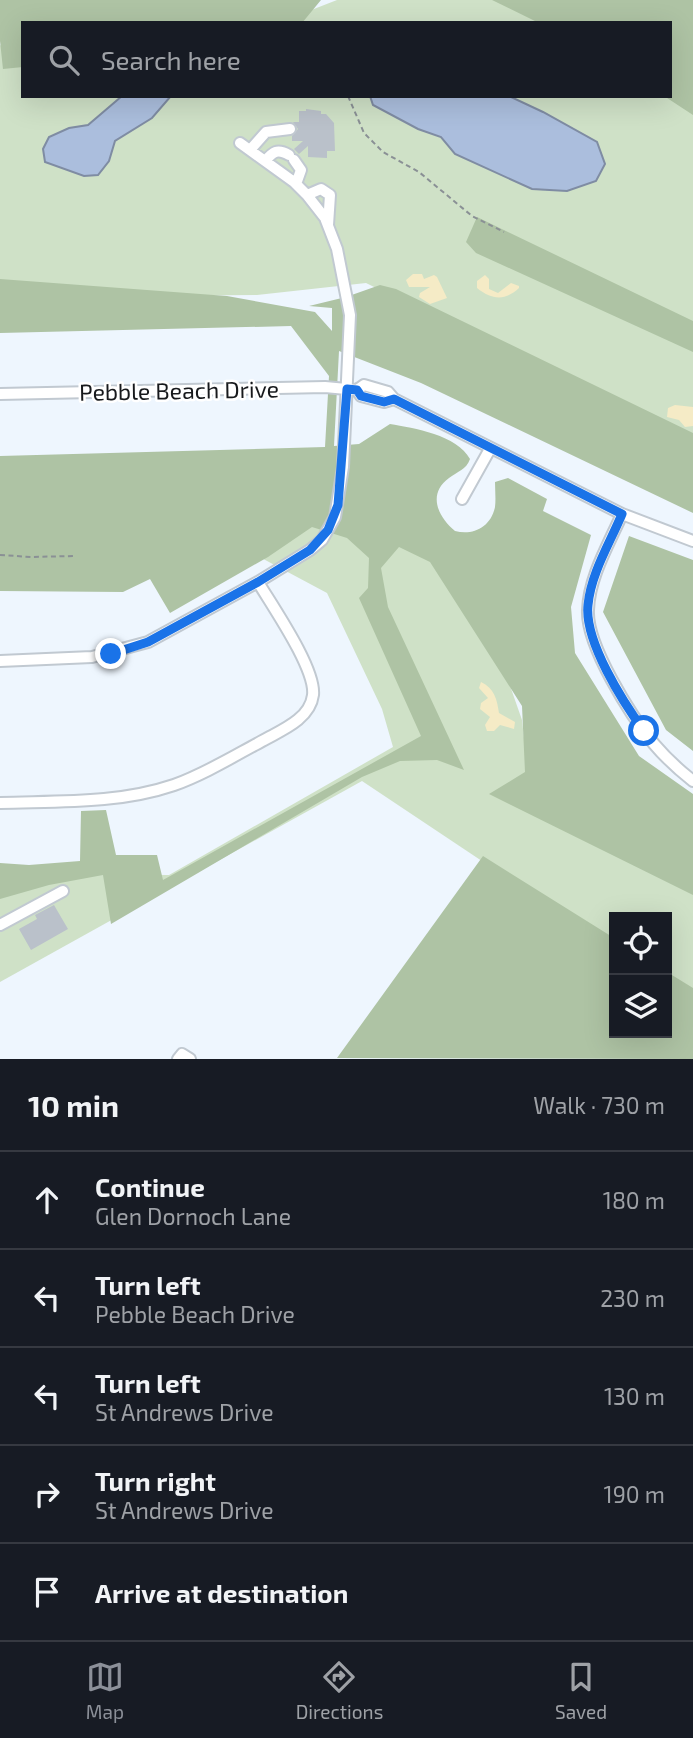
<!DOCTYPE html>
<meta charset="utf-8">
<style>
:root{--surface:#171b24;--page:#242831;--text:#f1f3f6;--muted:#9ea1a6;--line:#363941;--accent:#8c9099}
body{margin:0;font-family:"Exo 2",sans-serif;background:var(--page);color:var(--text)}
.controls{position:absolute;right:21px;bottom:21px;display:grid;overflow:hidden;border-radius:0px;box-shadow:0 7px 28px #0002}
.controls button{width:63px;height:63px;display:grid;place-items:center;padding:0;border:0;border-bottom:2px solid var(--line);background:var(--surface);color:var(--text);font:35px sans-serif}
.stop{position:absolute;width:21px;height:21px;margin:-16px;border:5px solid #1a73e8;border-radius:50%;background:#fff}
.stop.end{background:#1a73e8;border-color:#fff;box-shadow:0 2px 7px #0008}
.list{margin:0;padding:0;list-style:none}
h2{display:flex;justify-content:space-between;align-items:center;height:91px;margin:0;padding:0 28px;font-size:30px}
h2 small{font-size:23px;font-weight:400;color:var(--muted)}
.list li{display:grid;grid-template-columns:46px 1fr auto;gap:21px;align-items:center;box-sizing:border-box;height:98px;padding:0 28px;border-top:2px solid var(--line)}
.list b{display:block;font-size:26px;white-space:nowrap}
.list p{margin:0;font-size:23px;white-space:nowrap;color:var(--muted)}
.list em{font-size:23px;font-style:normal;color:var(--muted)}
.icon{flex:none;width:38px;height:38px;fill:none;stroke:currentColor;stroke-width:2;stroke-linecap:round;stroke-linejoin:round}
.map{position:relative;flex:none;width:693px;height:1059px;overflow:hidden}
.search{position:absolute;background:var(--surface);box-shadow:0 7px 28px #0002;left:21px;right:21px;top:21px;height:77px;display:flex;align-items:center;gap:18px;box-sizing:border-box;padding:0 24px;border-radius:0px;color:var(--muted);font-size:26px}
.sheet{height:581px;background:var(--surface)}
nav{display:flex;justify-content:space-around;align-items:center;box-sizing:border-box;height:98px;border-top:2px solid var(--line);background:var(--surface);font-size:19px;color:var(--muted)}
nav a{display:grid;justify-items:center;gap:4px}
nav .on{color:var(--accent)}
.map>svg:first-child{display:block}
.green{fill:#cfe1c7}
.forest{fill:#aec3a4}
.sand{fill:#f5ebc6}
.water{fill:#abbedd;stroke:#7f8ca3;stroke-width:2}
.building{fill:#bac1ca}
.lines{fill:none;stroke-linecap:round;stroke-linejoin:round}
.minor-casing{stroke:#c1c9d1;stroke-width:14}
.path{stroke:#8a9095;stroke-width:2;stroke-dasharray:5 3.5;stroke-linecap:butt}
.minor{stroke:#fff;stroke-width:10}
.route{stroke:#1a73e8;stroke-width:9}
.labels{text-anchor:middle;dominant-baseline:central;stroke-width:5;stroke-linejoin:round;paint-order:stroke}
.street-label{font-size:23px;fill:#17191c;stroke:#fff}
</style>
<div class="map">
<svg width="693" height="1059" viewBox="0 0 693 1059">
<rect width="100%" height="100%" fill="#eef6fe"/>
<path class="green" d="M 337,0 L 512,0 L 548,23 L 278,23 Z
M 0,45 L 23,56 L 23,96 L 693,95 L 693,444 L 366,283 L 257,295 L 5,297 L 0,295 Z
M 0,486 L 371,494 L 485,614 L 522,720 L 531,802 L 693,889 L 693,1002 L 667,984 L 667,917 L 614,917 L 614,949 L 362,781 L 0,982 L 0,894 L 42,874 L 169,875 L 393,747 L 382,709 L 327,593 L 252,553 Z"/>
<path class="forest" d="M 0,0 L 321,0 L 302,23 L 23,23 L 23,67 L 3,69 L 0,41 Z
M 492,0 L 693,0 L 693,115 L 664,96 L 670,96 L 670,23 L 539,23 Z
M 477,217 L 693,321 L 693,352 L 476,253 L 466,242 Z
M 0,279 L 227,296 L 315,312 L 332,331 L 332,308 L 309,306 L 346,297 L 380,285 L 396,289 L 693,433 L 693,513 L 421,383 L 339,351 L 334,446 L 359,444 L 390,424 C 414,428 457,435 470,459 C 466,470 458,471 449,478 C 427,494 438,517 455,531 C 473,536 491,527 495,507 C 496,499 495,490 495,482 L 508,478 L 547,499 L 543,511 L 591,535 L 571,607 L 575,653 L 639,756 L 693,794 L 693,895 L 489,794 L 525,772 L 522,706 L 430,562 L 399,547 L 381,568 L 388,607 L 464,770 L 437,760 L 400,761 L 362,777 L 111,924 L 103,875 L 49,885 L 0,899 L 0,863 L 29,865 L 80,861 L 81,811 L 106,810 L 116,855 L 157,855 L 163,880 L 421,736 L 359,598 L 368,588 L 369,558 L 347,538 L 312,527 L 268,557 L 170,613 L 150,579 L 123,592 L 0,591 L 0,456 L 325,447 L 329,376 L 291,326 L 0,333 Z
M 629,536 L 693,560 L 693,751 L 666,730 L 603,612 Z
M 483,856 L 614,938 L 614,1033 L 667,1033 L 667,972 L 693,988 L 693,1059 L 337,1058 Z"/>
<path class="sand" d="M 413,274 L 422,274 L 424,279 L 434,275 L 437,277 L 447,298 L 430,304 L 419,297 L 420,293 L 430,287 L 409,287 L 406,280 Z
M 485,275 L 489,279 L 489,289 L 498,293 L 511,283 L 519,286 L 519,288 C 505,301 492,300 477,288 L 477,281 Z
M 675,405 L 693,407 L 693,426 L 685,427 L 679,420 L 667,417 L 668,408 Z
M 481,682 C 494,688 497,699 499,713 L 515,722 L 514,729 L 500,725 L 494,731 L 487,731 L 485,725 L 490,717 L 480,709 L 481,703 L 488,698 L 479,688 Z"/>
<path class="water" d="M 122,96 L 171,96 L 152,118 L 115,141 L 109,161 L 98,175 L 84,176 L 45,162 L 43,149 L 49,137 L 69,128 L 88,125 Z
M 370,96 L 509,96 L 543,112 L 597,142 L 605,164 L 596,181 L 567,191 L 532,189 L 455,154 L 441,137 L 418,129 L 373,105 Z"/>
<path class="building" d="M 306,109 L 321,111 L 321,114 L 326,114 L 334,123 L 335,151 L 327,151 L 327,158 L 308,157 L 308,146 L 299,154 L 294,149 L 303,141 L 292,141 L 292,136 L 298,129 L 293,122 L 299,122 L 299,111 L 306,111 Z
M 54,905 L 68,929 L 31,950 L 19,929 L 37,919 L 35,915 Z"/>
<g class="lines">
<defs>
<path id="minor" d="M 250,150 L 266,132 L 290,129
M 294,160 L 301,170 L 296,184
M 265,161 C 273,152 277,148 289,155
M 307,195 L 321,189 L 330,195 L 328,225
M 0,394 L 325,387 L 357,390 L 364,385 L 388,392 L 394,399 L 384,402 L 361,396 L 357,390
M 394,399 L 622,514 L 693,541
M 462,499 L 490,449
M 622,514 C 609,544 589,577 588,610 C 586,645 631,716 654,744 C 665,757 679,770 693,781
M 0,661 L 92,657 L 148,642 L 258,582 L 310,550 L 322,540 L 335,517 L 343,467 L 350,315 L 337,249 L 325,218 L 307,195 L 294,182 L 240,143
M 0,803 C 58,801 118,804 174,785 C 205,774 234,756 264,740 C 282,730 310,719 313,695 C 316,669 273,607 258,582
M 0,925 L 63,891
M 178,1059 L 182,1054 L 190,1059"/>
</defs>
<use href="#minor" class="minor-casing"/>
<path class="path" d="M 348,96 L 364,133 L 383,152 L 419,172 L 472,216 L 504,232
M 0,555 L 31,557 L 74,556"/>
<use href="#minor" class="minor"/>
</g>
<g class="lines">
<path class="route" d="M 111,654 L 148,642 L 258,582 L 310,550 L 328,530 L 338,505 L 347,389 L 357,390 L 361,396 L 384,402 L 394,399 L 622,514 C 610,543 591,573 588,605 C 584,641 623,702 644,731"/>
</g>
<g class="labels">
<g class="street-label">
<text transform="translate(179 390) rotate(-1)">Pebble Beach Drive</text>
</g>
</g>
</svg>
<div class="controls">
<button><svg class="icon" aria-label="locate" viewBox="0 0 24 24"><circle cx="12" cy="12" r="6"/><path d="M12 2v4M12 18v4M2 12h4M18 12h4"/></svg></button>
<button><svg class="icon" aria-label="layers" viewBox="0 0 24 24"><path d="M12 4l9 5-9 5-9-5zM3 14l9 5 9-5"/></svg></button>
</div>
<div class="stop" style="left:644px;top:731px"></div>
<div class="stop end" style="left:111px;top:654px"></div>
<div class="search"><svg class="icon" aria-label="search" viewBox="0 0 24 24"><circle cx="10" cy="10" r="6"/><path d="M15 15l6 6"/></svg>Search here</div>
</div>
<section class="sheet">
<h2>10 min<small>Walk · 730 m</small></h2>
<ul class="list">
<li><svg class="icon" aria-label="ahead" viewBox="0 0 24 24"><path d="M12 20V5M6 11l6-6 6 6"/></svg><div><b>Continue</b><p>Glen Dornoch Lane</p></div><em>180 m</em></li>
<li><svg class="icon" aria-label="left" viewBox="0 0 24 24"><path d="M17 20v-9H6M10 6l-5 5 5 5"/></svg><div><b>Turn left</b><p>Pebble Beach Drive</p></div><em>230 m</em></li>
<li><svg class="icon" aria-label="left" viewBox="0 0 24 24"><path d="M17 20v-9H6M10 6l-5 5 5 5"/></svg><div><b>Turn left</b><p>St Andrews Drive</p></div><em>130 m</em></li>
<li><svg class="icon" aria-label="right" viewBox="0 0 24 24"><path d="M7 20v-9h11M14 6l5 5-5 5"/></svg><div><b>Turn right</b><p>St Andrews Drive</p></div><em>190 m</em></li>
<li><svg class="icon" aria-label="arrive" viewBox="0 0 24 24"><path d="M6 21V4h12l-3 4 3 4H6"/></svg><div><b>Arrive at destination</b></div></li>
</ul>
</section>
<nav>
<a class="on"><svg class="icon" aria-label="map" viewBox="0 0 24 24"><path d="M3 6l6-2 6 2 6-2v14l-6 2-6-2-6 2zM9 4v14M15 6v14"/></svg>Map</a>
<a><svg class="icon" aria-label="directions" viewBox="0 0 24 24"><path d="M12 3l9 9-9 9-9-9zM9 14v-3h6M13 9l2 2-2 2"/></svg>Directions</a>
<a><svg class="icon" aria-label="saved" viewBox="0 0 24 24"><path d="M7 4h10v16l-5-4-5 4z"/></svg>Saved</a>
</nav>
